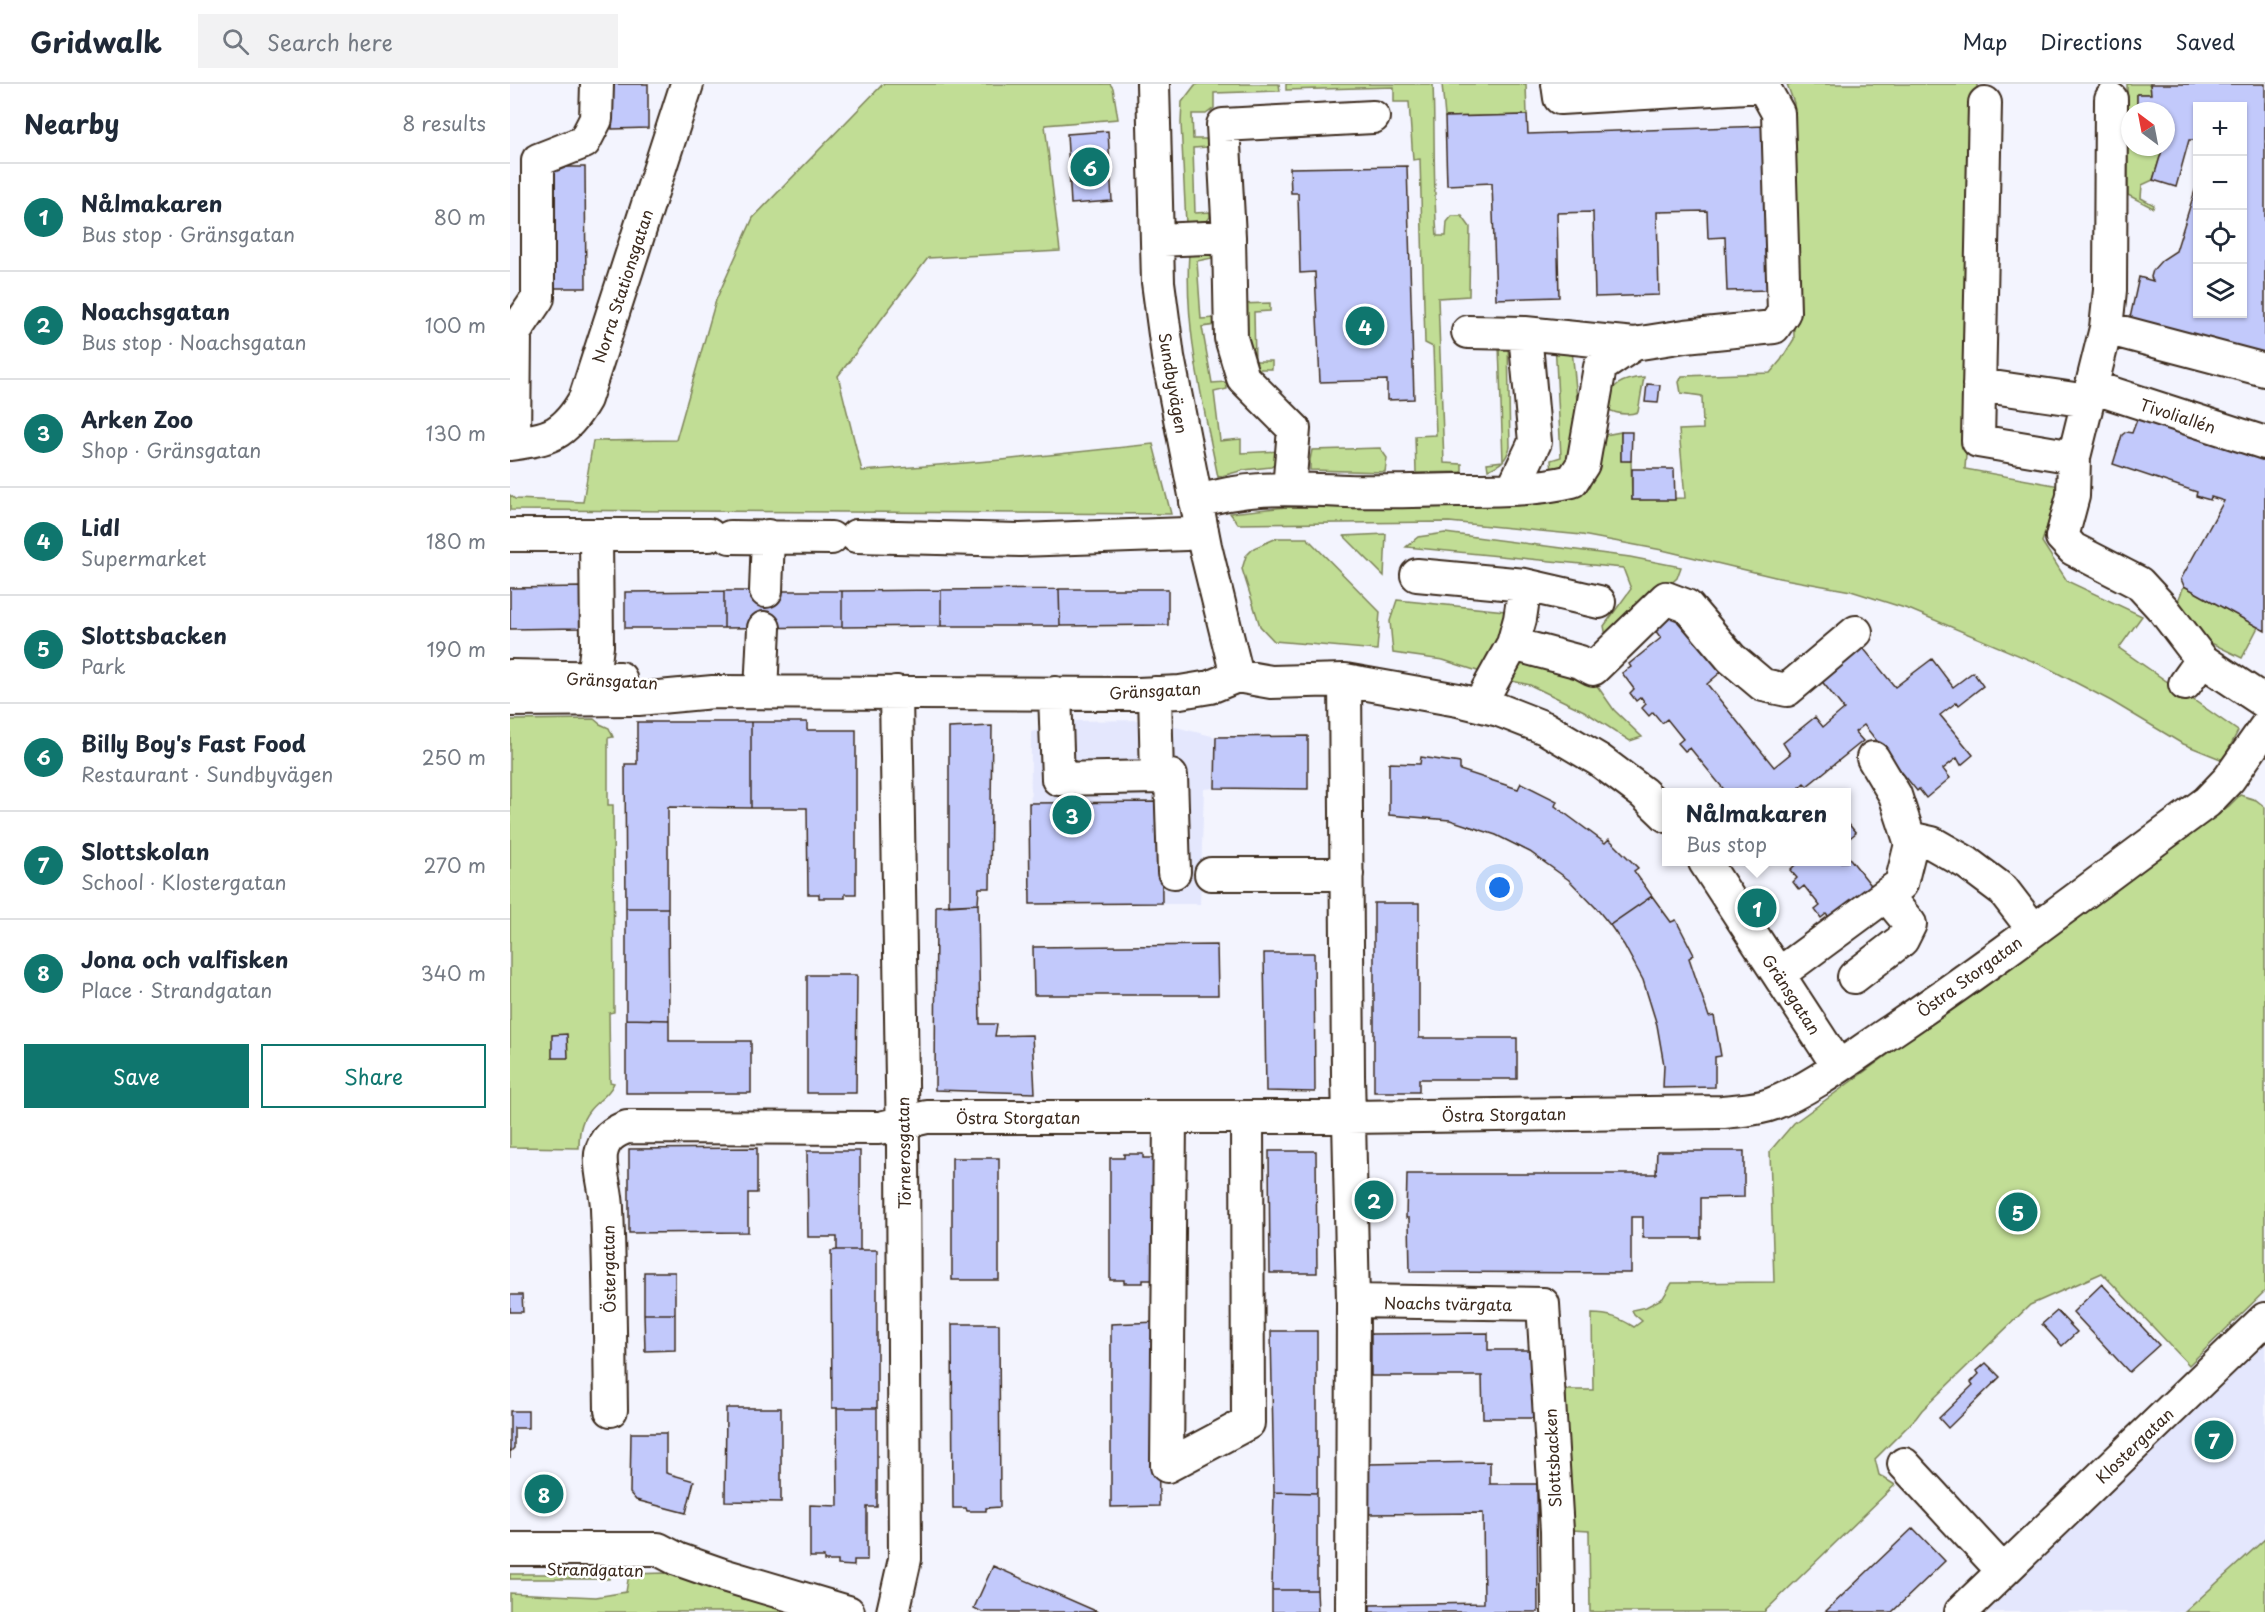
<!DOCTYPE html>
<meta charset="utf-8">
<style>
:root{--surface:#fff;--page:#f2f2f3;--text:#1f2937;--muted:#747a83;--line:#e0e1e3;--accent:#0f766e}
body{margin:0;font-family:"Playpen Sans",sans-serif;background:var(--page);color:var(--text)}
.controls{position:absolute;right:18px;top:18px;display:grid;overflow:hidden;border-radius:0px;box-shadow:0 2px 4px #0004}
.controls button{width:54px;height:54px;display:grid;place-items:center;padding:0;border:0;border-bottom:2px solid var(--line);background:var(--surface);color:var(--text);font:30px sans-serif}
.compass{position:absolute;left:1611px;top:18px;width:54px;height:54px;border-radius:50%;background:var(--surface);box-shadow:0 2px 4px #0004;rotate:328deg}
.you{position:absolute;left:990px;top:804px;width:21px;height:21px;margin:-15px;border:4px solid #fff;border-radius:50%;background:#1a73e8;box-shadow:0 0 0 9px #1a73e833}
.badge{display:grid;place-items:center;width:39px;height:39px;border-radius:50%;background:var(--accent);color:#fff;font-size:20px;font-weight:700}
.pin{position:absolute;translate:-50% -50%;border:3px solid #fff;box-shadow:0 2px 6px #0006}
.popup{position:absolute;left:1152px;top:704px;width:189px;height:78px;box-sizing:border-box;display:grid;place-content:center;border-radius:0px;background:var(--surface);filter:drop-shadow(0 2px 4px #0005);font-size:20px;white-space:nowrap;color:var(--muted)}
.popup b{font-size:22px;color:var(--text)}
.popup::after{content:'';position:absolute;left:50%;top:100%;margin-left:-12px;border:12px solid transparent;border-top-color:var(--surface)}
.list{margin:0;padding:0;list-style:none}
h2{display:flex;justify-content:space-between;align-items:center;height:78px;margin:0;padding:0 24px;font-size:26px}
h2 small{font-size:20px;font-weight:400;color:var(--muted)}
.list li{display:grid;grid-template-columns:39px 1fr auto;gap:18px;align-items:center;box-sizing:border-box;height:108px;padding:0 24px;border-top:2px solid var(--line)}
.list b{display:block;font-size:22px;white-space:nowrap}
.list p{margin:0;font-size:20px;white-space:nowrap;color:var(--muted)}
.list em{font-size:20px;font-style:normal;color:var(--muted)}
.actions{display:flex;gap:12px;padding:18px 24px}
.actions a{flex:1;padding:14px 0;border:2px solid var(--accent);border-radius:0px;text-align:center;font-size:21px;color:var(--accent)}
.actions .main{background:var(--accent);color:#fff}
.icon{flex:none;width:33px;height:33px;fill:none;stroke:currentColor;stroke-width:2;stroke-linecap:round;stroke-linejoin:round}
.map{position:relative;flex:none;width:1755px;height:1528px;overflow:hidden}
header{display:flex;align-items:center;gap:36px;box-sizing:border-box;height:84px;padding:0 30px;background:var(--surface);border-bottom:2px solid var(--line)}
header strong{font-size:28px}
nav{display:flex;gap:33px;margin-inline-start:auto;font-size:21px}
.search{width:420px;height:54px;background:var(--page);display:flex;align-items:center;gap:15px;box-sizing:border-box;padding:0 21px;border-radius:0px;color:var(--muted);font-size:22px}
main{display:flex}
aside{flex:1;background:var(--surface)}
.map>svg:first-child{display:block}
.built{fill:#e4e7fd}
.green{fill:#c1dd95;stroke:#7e845a;stroke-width:1.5}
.building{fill:#c2c9fb;stroke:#3b2a1e;stroke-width:1.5}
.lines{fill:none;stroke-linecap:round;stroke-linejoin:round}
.minor-casing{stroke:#3b2a1e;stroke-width:36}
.minor{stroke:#fff;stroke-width:32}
.labels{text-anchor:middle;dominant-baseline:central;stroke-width:5;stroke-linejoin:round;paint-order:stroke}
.street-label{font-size:16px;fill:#3b2a1e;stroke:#fff}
</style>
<header>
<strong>Gridwalk</strong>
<div class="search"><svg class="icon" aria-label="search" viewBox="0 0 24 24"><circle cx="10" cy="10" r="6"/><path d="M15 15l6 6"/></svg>Search here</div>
<nav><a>Map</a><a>Directions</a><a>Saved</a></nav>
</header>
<main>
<aside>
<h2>Nearby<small>8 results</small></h2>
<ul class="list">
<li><span class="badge">1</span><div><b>Nålmakaren</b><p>Bus stop · Gränsgatan</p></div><em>80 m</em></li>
<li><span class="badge">2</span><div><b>Noachsgatan</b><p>Bus stop · Noachsgatan</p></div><em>100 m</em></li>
<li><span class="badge">3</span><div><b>Arken Zoo</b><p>Shop · Gränsgatan</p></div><em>130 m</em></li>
<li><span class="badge">4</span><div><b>Lidl</b><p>Supermarket</p></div><em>180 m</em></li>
<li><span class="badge">5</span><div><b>Slottsbacken</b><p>Park</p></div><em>190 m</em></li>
<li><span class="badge">6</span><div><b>Billy Boy's Fast Food</b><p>Restaurant · Sundbyvägen</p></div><em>250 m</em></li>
<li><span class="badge">7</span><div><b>Slottskolan</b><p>School · Klostergatan</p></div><em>270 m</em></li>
<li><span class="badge">8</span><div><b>Jona och valfisken</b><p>Place · Strandgatan</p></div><em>340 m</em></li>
</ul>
<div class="actions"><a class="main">Save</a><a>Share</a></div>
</aside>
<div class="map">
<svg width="1755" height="1528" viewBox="0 0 1755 1528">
<rect width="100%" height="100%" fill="#f3f4fe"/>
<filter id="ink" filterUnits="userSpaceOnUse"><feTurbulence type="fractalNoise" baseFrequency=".0167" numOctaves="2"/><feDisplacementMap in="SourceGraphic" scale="12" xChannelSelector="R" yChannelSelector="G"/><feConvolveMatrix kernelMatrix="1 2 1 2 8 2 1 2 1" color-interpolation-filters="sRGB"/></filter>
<g filter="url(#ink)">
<path class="built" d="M 637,636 L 706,653 L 705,704 L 694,705 L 690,820 L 520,820 L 521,648 L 560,637 Z
M 1755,1258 L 1755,1455 L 1675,1528 L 1477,1528 Z"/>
<path class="green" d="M 373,0 L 600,0 L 603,4 L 608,35 L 535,41 L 550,167 L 418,174 L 328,292 L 352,387 L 492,376 L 643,360 L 661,430 L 0,426 L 0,411 L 5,415 L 73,418 L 83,357 L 166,356 L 206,216 L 243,134 Z
M 690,0 L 769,0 L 770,7 L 704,9 L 704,24 L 696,30 L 682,30 L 683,55 L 697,55 L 698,63 L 683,64 L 685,129 L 700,128 L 700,133 L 695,139 L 676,140 L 671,39 L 672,18 L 685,1 Z
M 776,0 L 923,0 C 925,51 923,101 927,152 L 936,152 L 937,138 L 942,132 L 952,132 L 960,143 L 959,212 L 928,214 L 934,379 L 952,380 L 952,388 L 906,389 L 905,352 L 926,351 L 923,263 L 915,259 L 910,75 L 903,76 L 899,18 L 884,18 L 884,3 L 776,6 Z
M 932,0 L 1016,0 L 1017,31 L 935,33 Z
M 1277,0 L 1467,0 L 1460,311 L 1455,385 L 1550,402 L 1532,458 L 1557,497 L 1632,532 L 1609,564 L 1728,647 L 1713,676 L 1671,659 L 1601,617 L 1534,582 L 1401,526 L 1341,507 L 1269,494 L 1152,466 L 1072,451 L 939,438 L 728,440 L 720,429 L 776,423 L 903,424 L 975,422 L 1027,417 L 1079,404 L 1095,351 L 1111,348 L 1111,376 L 1121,377 L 1122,416 L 1175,414 L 1169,346 L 1193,345 L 1192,312 L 1171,309 L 1169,298 L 1172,292 L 1260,289 L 1271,276 L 1284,255 L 1282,69 L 1284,19 Z
M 1617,0 L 1640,0 L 1641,10 L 1627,10 L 1627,27 L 1620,27 L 1620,63 L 1653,63 L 1643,96 L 1632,101 L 1631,114 L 1644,121 L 1643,124 L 1618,111 Z
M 695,168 L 700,170 L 702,174 L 687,177 L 691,235 L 705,234 L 706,241 L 692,243 L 702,299 L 716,298 L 717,305 L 704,308 L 710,357 L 731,355 L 731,369 L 771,367 L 768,378 L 761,383 L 734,386 L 708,393 C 693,319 674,245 679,169 Z
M 760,219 L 760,227 L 744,228 L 745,277 L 762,277 L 762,285 L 746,285 L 727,220 Z
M 1045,257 L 1062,266 C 1065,297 1073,350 1063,379 L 1042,390 L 1041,376 L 1051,373 Z
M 998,258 L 1000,363 C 996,377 991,380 978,386 L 977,379 L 993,377 L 989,262 Z
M 1134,293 L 1128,328 C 1116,332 1106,330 1095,324 C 1100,300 1111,295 1134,293 Z
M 870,364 L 877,374 L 875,388 L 800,386 L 800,376 L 802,366 Z
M 935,449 L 1120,473 L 1171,483 L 1167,494 L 1097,558 L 1094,542 L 1121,505 L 1113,484 L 896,463 L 908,453 Z
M 876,450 L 874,492 L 834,452 Z
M 767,454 L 797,454 L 870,528 L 867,566 L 764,557 L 750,542 L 732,485 L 736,472 L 744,464 Z
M 1674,502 L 1748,543 L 1732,574 L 1697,557 L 1669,528 L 1668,517 Z
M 887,516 L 995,527 L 991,555 L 977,590 L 933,576 L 883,569 L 880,537 Z
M 1008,579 L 1032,579 L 1081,593 L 1104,626 L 1132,653 L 1120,657 L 1074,627 L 1020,601 L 993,595 Z
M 84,635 L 90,640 L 99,644 L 103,653 L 98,654 L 98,721 L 103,721 L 104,928 L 99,929 L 100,998 L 104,999 C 98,1013 87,1016 79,1027 C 70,1038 69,1051 69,1064 L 0,1063 L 0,636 Z
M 1730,711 L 1746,716 L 1755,723 L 1755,1207 L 1679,1281 L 1592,1189 L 1520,1221 L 1412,1326 L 1406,1334 L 1365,1375 L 1369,1391 L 1385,1401 L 1254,1528 L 1080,1528 L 1079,1447 L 1062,1446 L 1056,1441 L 1056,1306 L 1083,1306 L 1082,1230 C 1099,1230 1110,1234 1124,1243 L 1132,1237 L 1124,1230 L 1122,1226 L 1136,1223 L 1153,1214 L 1162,1199 L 1264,1198 L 1260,1067 L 1284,1039 L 1719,722 Z
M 1755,1455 L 1755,1528 L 1675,1528 Z
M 156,1489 L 182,1495 L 292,1528 L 0,1528 L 0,1509 L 86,1513 L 116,1508 L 119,1490 Z
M 0,1490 L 100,1490 L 99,1495 L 0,1495 Z"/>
<path class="building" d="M 102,0 L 138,0 L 138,44 L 102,45 Z
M 1640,0 L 1755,0 L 1755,271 L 1620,234 L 1629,193 L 1643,197 L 1641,193 L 1643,186 L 1652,176 L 1666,167 L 1688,97 L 1688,230 L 1732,230 L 1732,22 L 1688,22 L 1688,56 L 1679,56 L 1666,103 L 1643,96 L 1653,63 L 1656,63 L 1657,52 L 1661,52 L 1661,35 L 1656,35 L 1656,27 L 1627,27 L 1627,10 L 1641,10 Z
M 1017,31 L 1018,50 L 1255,42 L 1260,206 L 1217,207 L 1215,153 L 1198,154 L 1197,127 L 1147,128 L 1149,211 L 1085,213 L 1083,128 L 1047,129 L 1049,213 L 986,215 L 982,99 L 937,101 L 935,33 Z
M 598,47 L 602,117 L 561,120 L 557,50 Z
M 897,82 L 904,315 L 877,316 L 877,296 L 810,298 L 805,188 L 790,189 L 788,109 L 781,109 L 780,84 Z
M 39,83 L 75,83 L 76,204 L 40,204 Z
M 1137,300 L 1150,301 L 1148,319 L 1135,318 Z
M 1628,333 L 1755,371 L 1755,547 L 1674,502 L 1671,495 L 1714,417 L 1701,413 L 1700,416 L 1686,412 L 1687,408 L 1603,380 L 1612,351 L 1616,348 L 1622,349 Z
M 1111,348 L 1122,348 L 1121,377 L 1111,377 Z
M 1122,385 L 1164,385 L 1165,416 L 1122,416 Z
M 72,503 L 72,544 L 0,545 L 0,504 Z
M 549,505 L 658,505 L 658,541 L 550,542 Z
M 549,505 L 550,542 L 431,542 L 431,506 Z
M 431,506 L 431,542 L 332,543 L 332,507 Z
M 214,507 L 332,507 L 332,543 L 214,544 Z
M 214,507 L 214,544 L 115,544 L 115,508 Z
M 1162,525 L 1211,588 L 1197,600 L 1264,683 L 1280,670 L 1273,659 L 1305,633 L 1313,643 L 1334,625 L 1310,595 L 1350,560 L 1385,603 L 1422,575 L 1443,603 L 1463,588 L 1473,602 L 1449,621 L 1447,618 L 1430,631 L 1463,671 L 1451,681 L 1447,674 L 1433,685 L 1440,694 L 1416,714 L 1409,705 L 1407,707 L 1354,641 L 1345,648 L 1353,657 L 1297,702 L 1294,699 L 1290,703 L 1294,708 L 1216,708 L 1180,664 L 1175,667 L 1168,659 L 1173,655 L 1157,635 L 1152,639 L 1143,628 L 1139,632 L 1132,624 L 1136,620 L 1131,613 L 1126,617 L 1120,609 L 1124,605 L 1112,589 L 1121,583 L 1119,580 L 1151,554 L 1141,541 Z
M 127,638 L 241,638 L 241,724 L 158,723 L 158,824 L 116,824 L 115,680 L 127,680 Z
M 241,638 L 297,638 L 297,646 L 346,646 L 346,810 L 335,810 L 335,814 L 309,814 L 309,810 L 298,810 L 297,724 L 241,724 Z
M 482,642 L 480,804 L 469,804 L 468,820 L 439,822 L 439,644 Z
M 798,652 L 798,705 L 705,704 L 706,653 Z
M 911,673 L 950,679 L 950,686 L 1008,705 L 1011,699 L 1047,717 L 1045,722 L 1095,759 L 1099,755 L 1128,784 L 1124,787 L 1142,812 L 1100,841 L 1087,825 L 1059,796 L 1020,768 L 986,751 L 940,736 L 879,731 L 879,679 L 910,680 Z
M 651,718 L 652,819 L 520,820 L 519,719 Z
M 1337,738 L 1346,749 L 1337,756 Z
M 1337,771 L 1364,805 L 1323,838 L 1316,830 L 1311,834 L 1305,826 L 1310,822 L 1294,802 L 1289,806 L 1283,798 L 1287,794 L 1280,786 L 1285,781 L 1282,778 L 1337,778 Z
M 1142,812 L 1161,838 L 1166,836 L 1184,871 L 1179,874 L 1199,933 L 1204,932 L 1211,972 L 1205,973 L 1205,1003 L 1153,1004 L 1154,981 L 1147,941 L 1133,896 L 1114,861 L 1100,841 Z
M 864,819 L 909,819 L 909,954 L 1007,954 L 1007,995 L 909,995 L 909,1008 L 864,1008 Z
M 468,820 L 470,940 L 487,940 L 485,952 L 522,951 L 525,1009 L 425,1006 L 426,822 Z
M 116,824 L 158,824 L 159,936 L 116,935 Z
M 707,861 L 708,911 L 524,911 L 523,863 Z
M 754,869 L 804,869 L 805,1008 L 756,1007 Z
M 297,891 L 347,891 L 346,1009 L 297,1009 Z
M 116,935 L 159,936 L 159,957 L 241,957 L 241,1009 L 116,1009 Z
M 57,950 L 58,974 L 42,974 L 42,951 Z
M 247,1064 L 247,1109 L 238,1109 L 238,1148 L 119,1149 L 119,1065 Z
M 297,1067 L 350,1067 L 350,1166 L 327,1166 L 327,1153 L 298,1153 Z
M 759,1067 L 806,1067 L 807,1189 L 760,1189 Z
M 1147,1067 L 1234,1067 L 1234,1113 L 1191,1114 L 1191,1154 L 1133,1154 L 1133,1133 L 1121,1133 L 1121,1189 L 900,1188 L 899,1134 L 896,1134 L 897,1090 L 1146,1090 Z
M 614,1070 L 633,1070 L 633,1074 L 647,1074 L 647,1196 L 633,1196 L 633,1199 L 614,1199 L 614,1196 L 600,1196 L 600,1074 L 614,1074 Z
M 442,1074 L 489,1074 L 489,1196 L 442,1196 Z
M 327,1166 L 367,1166 L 367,1324 L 322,1324 L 321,1167 Z
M 134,1188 L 165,1188 L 165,1230 L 134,1230 Z
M 1592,1200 L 1649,1261 L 1619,1288 L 1563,1228 Z
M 0,1211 L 12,1211 L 13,1228 L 0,1228 Z
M 1547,1227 L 1567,1248 L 1552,1262 L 1532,1240 Z
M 134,1230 L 165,1230 L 165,1266 L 135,1267 Z
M 647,1238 L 649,1422 L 601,1423 L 601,1240 Z
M 442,1240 L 489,1240 L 490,1423 L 476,1424 L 476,1427 L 457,1427 L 456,1424 L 443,1424 Z
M 761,1247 L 807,1247 L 807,1409 L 764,1408 Z
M 978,1249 L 978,1266 L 1025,1266 L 1025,1334 L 973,1334 L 972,1292 L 861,1292 L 861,1250 Z
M 1476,1279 L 1490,1293 L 1438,1344 L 1429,1334 L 1463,1301 L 1461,1298 L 1469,1290 L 1467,1287 Z
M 216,1324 L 271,1324 L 271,1418 L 215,1417 Z
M 327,1324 L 367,1324 L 367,1423 L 357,1423 L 357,1476 L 344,1476 L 344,1482 L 328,1481 L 328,1477 L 314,1477 L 314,1473 L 300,1473 L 300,1421 L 328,1422 Z
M 0,1327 L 18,1327 L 18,1344 L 4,1344 L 4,1364 L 0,1368 L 0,1374 Z
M 121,1349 L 156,1349 L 156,1389 L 184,1397 L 176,1429 L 126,1416 L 120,1409 Z
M 980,1378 L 980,1400 L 1027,1400 L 1028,1528 L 860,1528 L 860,1521 L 974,1519 L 973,1429 L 858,1430 L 857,1380 Z
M 764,1408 L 807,1409 L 807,1506 L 762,1506 Z
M 1403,1444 L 1435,1477 L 1382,1528 L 1315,1528 Z
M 483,1482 L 588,1528 L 472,1528 L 464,1524 Z
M 762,1506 L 807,1506 L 808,1528 L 762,1528 Z"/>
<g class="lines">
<defs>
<path id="minor" d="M 643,0 L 648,198 L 658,273 L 695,462 L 727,592
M 1475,19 L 1468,357 L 1564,373 L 1596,244 L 1600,206 L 1601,15
M 719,153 L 713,41 L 863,33
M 647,156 L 719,153 L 721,254 L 733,294 L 784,345 L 779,405
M 1596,244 L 1755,286
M 958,248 L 1015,249 L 1124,260
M 1469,301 L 1578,317
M 1582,303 L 1755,359
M 4,359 L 5,248 L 28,214 L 28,76 L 74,58 L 86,35 L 87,0
M 0,360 C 40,354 54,352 75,315 L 177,0
M 1564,373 L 1563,412 L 1552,453 L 1563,465 L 1629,499 L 1654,526 L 1692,576 L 1755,618
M 1003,404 L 1025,358 L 1015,249
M 686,418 C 740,401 782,405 837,407 C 873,408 910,407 947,406 C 985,406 1025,406 1062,397 L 1073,380 L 1090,283 L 1124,260 L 1175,252 L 1264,243 L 1274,228 L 1268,29 L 1253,2 L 1050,14 L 1048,0
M 0,451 L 199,451
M 346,452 L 510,456 L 676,450 L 692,446
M 220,453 L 321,454
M 907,491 L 1015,501 L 1089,518
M 256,507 L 258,452
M 1003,560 L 1070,578 L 1083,585 L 1156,514 L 1177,522 L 1221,574 L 1253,601 L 1277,606 L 1346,548
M 0,592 L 110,594
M 83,594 L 87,562 L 86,451
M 835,596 L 838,991 L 843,1217 L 842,1528
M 1675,600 L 1692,576
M 251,608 L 254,544
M 545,609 L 548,695 L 647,693 L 645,609
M 0,616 L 128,615 L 203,608 L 628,610 L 670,608 L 700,603 L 727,592 L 761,598 L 835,596 L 948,616 L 989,626 L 1035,644 L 1089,676 L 1133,709 L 1157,732
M 969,621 L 1003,560 L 1010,535 L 1015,501
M 647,693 L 661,692 L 664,788
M 1400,754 L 1422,759 L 1457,779 L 1493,806 L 1523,845
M 1195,778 L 1328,982
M 701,790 L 837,790
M 1269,890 L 1391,800 L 1401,760 L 1385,711 L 1363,674
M 1344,893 L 1392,856 L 1400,840 L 1376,811
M 660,1033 L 657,1382 L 738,1339 L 737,1033
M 843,1217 L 1033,1220 L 1047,1447 L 1048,1528
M 101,1326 C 100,1259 100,1192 97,1125 C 97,1107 89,1088 91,1070 C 94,1054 103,1048 117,1043 L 369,1044 L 417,1033 L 839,1033 L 1213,1028 C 1229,1026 1247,1026 1262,1020 C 1303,1004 1346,970 1383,946 C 1490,874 1593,794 1697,718 L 1719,695 L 1755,644
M 1394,1380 L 1492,1486
M 0,1465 L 148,1465 L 167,1475 L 213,1491 L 338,1528
M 383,1528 L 395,1475 L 393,1063 L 386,608
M 1451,1528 L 1755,1235"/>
</defs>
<use href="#minor" class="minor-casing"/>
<use href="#minor" class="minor"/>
</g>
</g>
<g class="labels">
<g class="street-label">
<text transform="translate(112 202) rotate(-72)">Norra Stationsgatan</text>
<text transform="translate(664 299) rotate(80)">Sundbyvägen</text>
<text transform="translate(1668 331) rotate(18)">Tivoliallén</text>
<text transform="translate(102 596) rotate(3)">Gränsgatan</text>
<text transform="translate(645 606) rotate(-3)">Gränsgatan</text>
<text transform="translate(1459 892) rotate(-36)">Östra Storgatan</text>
<text transform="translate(1282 910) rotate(57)">Gränsgatan</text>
<text transform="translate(994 1030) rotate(-1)">Östra Storgatan</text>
<text x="508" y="1033">Östra Storgatan</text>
<text transform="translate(393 1069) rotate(-91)">Törnerosgatan</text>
<text transform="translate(98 1185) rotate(-91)">Östergatan</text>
<text transform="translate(938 1219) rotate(1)">Noachs tvärgata</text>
<text transform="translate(1624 1361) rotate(-44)">Klostergatan</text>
<text transform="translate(1042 1374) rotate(-93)">Slottsbacken</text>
<text transform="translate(85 1485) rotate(1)">Strandgatan</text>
</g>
</g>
</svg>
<div class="controls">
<button>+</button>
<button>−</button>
<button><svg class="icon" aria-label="locate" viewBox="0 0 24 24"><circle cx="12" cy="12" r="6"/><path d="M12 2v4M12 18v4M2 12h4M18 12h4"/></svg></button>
<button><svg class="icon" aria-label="layers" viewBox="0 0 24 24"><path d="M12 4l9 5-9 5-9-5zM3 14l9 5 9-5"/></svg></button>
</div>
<svg class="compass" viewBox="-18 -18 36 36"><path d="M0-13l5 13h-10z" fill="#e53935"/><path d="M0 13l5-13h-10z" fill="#747a83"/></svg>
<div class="you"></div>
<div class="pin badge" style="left:1247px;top:824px">1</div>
<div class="popup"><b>Nålmakaren</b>Bus stop</div>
<div class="pin badge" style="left:864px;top:1116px">2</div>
<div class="pin badge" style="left:562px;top:731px">3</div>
<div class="pin badge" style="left:855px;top:242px">4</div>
<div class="pin badge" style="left:1508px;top:1128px">5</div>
<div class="pin badge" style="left:580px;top:83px">6</div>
<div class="pin badge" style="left:1704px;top:1356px">7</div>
<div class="pin badge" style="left:34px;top:1410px">8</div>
</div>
</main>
